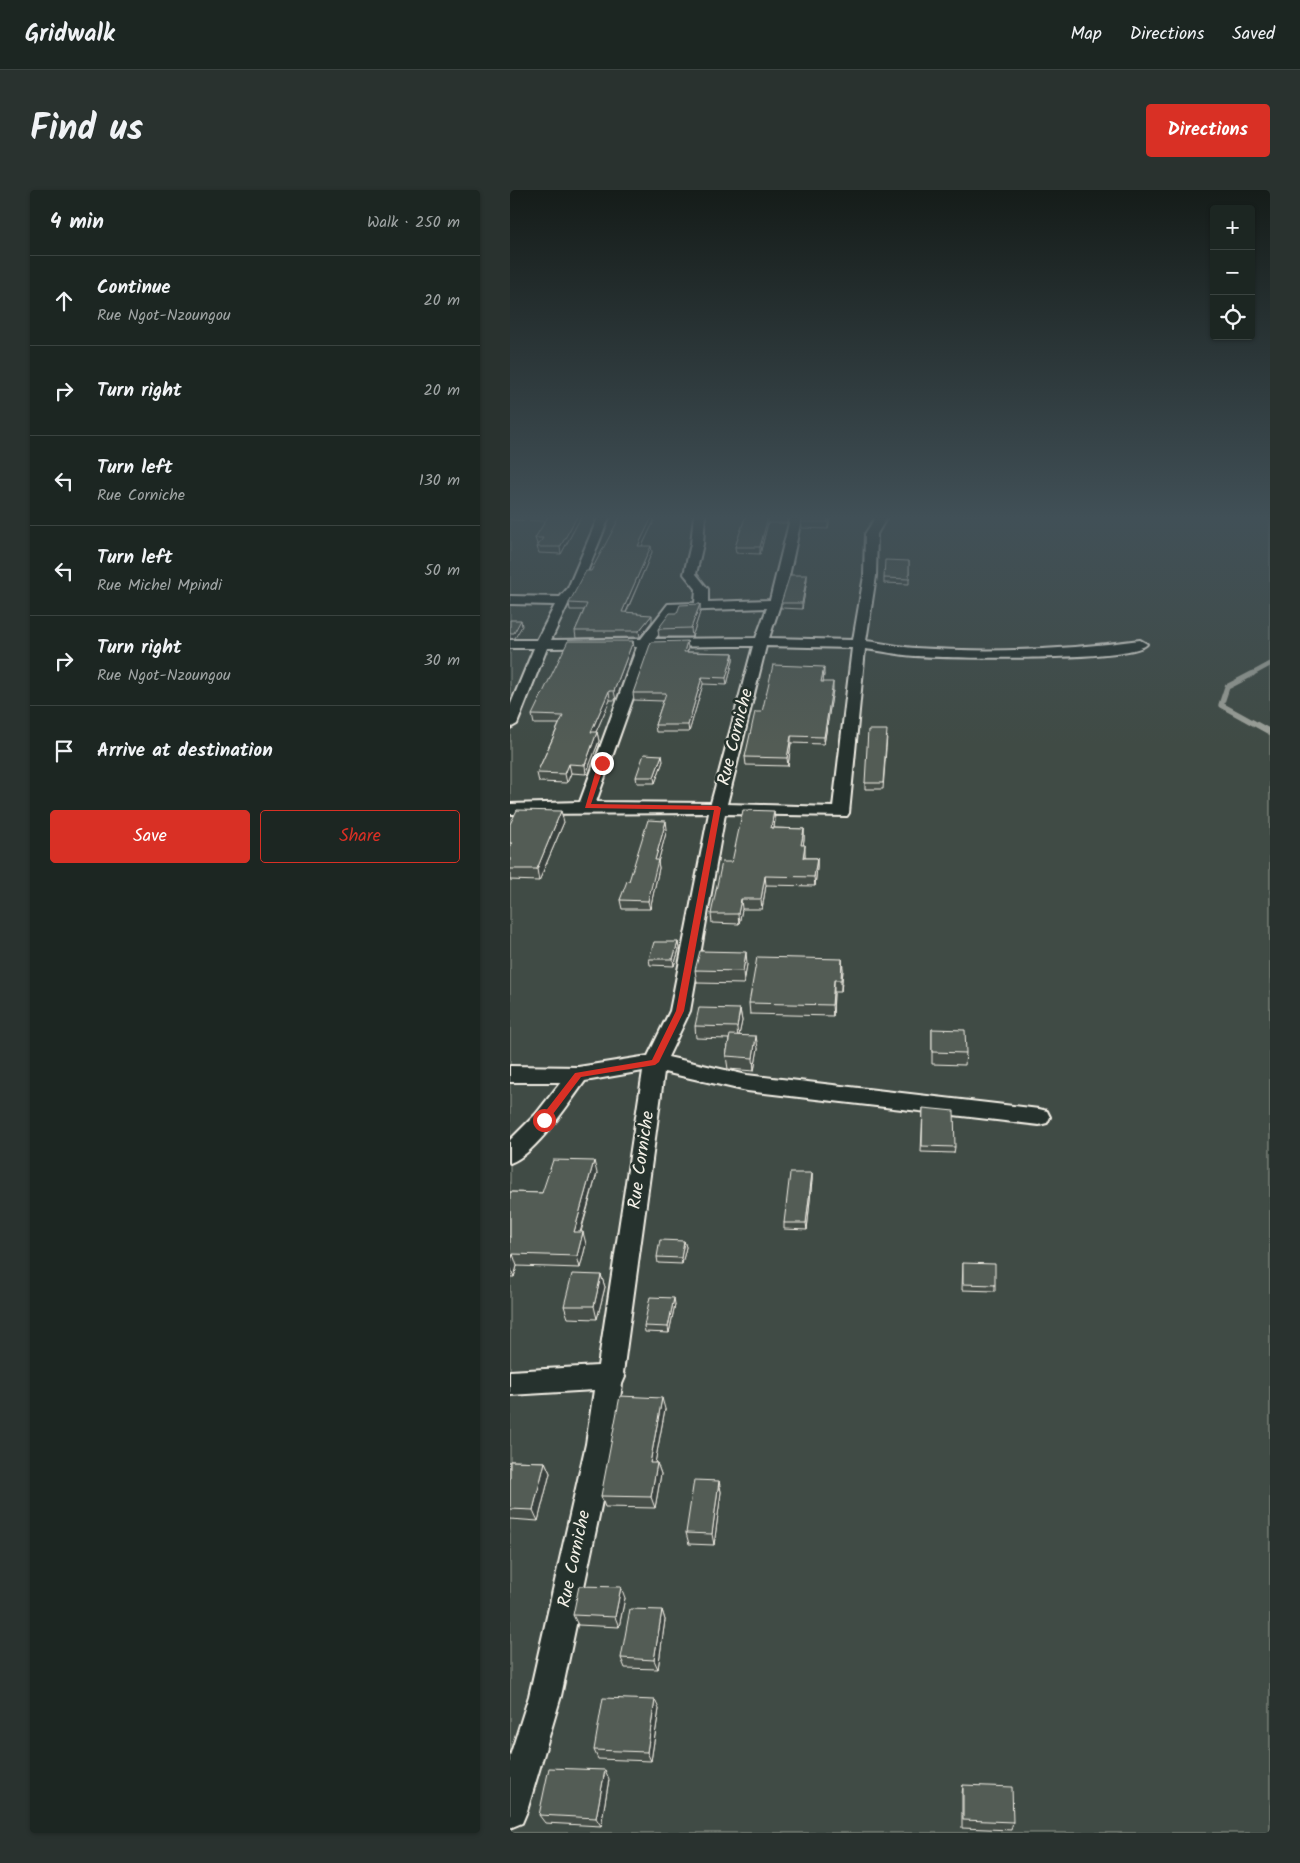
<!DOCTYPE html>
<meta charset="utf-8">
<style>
:root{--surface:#1c2622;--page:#29322f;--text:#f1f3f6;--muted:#a0a5a5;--line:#3a4340;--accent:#d93025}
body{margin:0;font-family:Kalam,sans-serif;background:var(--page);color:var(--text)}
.controls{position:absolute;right:15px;top:15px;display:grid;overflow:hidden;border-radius:5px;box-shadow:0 1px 4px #0004}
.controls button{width:45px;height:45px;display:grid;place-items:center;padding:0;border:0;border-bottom:1px solid var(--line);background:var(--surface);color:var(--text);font:25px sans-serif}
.stop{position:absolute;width:15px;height:15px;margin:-11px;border:4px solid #d93025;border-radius:50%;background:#fff}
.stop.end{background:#d93025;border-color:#fff;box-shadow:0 1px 5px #0008}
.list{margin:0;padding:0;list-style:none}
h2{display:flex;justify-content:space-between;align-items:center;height:65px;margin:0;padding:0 20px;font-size:21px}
h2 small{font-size:16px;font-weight:400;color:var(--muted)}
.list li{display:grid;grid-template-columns:32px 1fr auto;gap:15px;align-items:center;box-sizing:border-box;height:90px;padding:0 20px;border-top:1px solid var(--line)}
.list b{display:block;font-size:19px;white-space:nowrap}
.list p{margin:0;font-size:16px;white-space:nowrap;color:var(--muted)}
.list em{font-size:16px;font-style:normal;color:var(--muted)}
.actions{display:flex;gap:10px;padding:15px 20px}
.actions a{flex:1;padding:11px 0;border:1px solid var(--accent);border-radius:5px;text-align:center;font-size:18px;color:var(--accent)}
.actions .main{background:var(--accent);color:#fff}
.icon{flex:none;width:28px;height:28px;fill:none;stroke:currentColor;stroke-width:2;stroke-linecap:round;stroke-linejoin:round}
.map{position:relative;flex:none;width:760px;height:1643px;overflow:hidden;border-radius:5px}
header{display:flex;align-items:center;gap:30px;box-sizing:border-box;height:70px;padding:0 25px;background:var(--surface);border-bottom:1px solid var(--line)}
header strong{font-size:24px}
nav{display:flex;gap:28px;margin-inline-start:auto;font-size:18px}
.intro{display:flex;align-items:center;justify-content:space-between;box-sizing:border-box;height:120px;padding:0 30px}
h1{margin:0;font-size:35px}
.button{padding:12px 22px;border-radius:5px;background:var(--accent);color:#fff;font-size:18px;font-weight:700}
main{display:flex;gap:30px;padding:0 30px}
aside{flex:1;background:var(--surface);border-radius:5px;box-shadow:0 1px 4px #0004}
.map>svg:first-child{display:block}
.green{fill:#414b45;stroke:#9a9e96}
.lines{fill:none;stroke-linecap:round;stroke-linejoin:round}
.stream-far1{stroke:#9fa39b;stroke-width:4.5}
.stream{stroke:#9fa39b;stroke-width:5.5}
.street-casing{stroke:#f4f1e8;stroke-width:4}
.street{fill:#26332d;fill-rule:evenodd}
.wall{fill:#474f49;stroke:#f4f1e8}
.shaded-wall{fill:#39403c;stroke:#f4f1e8}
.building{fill:#525c55;stroke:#f4f1e8}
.route{fill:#d93025}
.labels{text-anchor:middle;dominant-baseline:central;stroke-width:5;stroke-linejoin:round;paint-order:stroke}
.street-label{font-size:18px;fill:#f4f1e8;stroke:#26332d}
</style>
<header>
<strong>Gridwalk</strong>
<nav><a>Map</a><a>Directions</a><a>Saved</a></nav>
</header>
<div class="intro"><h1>Find us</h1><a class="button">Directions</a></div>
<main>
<aside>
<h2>4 min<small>Walk · 250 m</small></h2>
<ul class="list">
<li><svg class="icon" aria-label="ahead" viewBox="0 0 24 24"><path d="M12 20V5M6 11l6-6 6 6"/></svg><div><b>Continue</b><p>Rue Ngot-Nzoungou</p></div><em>20 m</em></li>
<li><svg class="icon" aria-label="right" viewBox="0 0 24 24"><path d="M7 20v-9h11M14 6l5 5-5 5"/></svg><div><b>Turn right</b></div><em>20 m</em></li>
<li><svg class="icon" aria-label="left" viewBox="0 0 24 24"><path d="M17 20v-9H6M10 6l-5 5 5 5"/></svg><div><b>Turn left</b><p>Rue Corniche</p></div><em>130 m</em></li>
<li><svg class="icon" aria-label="left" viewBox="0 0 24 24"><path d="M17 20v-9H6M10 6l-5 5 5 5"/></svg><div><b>Turn left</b><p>Rue Michel Mpindi</p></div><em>50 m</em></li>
<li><svg class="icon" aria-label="right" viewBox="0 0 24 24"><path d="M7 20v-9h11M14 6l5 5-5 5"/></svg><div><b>Turn right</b><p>Rue Ngot-Nzoungou</p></div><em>30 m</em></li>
<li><svg class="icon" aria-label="arrive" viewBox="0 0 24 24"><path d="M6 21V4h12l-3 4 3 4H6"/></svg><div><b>Arrive at destination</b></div></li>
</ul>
<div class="actions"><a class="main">Save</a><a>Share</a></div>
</aside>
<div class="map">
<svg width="760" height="1643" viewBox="0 0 760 1643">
<rect width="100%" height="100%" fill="#26332d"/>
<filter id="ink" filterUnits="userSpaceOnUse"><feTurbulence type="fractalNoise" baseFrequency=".02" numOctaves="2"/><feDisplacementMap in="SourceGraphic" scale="10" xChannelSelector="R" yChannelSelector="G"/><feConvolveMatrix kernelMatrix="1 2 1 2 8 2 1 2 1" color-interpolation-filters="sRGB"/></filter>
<g filter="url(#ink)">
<path class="green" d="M 0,325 L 760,325 L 760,1643 L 0,1643 Z"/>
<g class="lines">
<path class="stream-far1" d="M 740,485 L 760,474"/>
<path class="stream" d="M 742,484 L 717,497 L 711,515 L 760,542"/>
<defs>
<path id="street" d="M 89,325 L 100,325 L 70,399 L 59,412 L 41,450 L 131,449 L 158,414 L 185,413 L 186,399 L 174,384 L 181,354 L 184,325 L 195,325 L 193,354 L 186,384 L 198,399 L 198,412 L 260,410 L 281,325 L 292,325 L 278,391 L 259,448 L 343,450 L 354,386 L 355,344 L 367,325 L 378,325 L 367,344 L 366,386 L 356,451 C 373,453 389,457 405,458 C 480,463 556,460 630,450 L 637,454 C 623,472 435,468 405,466 C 388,465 372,461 355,459 L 339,623 L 337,626 L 215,624 L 180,821 L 158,867 L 237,885 L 529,919 L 537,921 L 540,927 L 537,933 L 529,935 L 237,901 L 154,882 L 113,1183 L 115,1187 L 112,1194 L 104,1254 L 51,1506 L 17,1621 L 12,1633 L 0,1638 L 0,1566 L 19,1506 L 76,1254 L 84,1200 L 0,1205 L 0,1181 L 88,1176 L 133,881 L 75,891 C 59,913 25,965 0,973 L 0,950 L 26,924 L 51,892 L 0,892 L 0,876 L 68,877 L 138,866 L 160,821 L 199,623 L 0,624 L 0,614 L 70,612 L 127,457 L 37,458 L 7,534 L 0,538 L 0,516 L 24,458 L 0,458 L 0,450 L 27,450 L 45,415 L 0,414 L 0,406 L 50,407 L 58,398 ZM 257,418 L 246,448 L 145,449 L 167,421 ZM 217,456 L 243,456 L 201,613 L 86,612 L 141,457 ZM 256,456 L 342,458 L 323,617 L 217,614 Z"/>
</defs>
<use href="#street" class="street-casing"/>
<use href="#street" class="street"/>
</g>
<path class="wall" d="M 0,325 L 71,325 L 71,327 L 51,364 L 29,363 L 27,357 L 29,355 L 27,354 L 25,348 L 36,331 L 0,330 Z
M 236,325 L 280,325 L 277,333 L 258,333 L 250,364 L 226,363 L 225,357 Z
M 321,325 L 318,339 L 292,338 L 291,332 Z
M 144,331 L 132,356 L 142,362 L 116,423 L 128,424 L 142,431 L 130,447 L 66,448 L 65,441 L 74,420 L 60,420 L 59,413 L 81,381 Z
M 399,371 L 399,394 L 374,393 L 374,388 Z
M 297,390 L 292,419 L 271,418 L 271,413 Z
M 190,414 L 190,422 L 182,447 L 149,447 L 148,439 L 167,423 Z
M 123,451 L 124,459 L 106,510 L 100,510 L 86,542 L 87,542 L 89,551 L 76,584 L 61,583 L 57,593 L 29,592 L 27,583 L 49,534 L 24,534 L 22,525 Z
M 178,458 L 177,462 L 223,463 L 223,470 L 217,495 L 193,494 L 179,542 L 146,542 L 145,535 L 153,511 L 124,510 L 123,503 Z
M 314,484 L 313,492 L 323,500 L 314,554 L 281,553 L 278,576 L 236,575 L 235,567 L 252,522 Z
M 377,546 L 373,599 L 355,599 L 355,593 Z
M 153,571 L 145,593 L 127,593 L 126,587 Z
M 265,630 L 264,638 L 294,639 L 294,649 L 293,655 L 295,665 L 295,668 L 307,668 L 307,678 L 305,696 L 256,695 L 252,719 L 232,719 L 229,734 L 202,733 L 201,724 L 222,672 Z
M 54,632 L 29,691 L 0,690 L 0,634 Z
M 157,639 L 148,672 L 149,678 L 140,719 L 112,719 L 110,710 L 119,691 Z
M 168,752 L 169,759 L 164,776 L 140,775 L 139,769 Z
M 332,769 L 333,780 L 331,802 L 324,802 L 323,826 L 240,824 L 239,813 Z
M 237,774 L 234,794 L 187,793 L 185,780 Z
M 230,819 L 232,831 L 229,845 L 248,858 L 244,881 L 218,879 L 216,866 L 219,849 L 186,848 L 185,836 Z
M 422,839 L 456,863 L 455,875 L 422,874 Z
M 413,918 L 445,957 L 444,963 L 411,962 Z
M 87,983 L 71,1042 L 76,1054 L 70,1078 L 7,1076 L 4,1087 L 0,1087 L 0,1002 L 32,1003 Z
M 302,983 L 302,990 L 297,1040 L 274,1039 L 274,1033 Z
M 174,1051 L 176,1057 L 172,1074 L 148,1073 L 147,1067 Z
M 453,1073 L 485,1095 L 485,1101 L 452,1100 Z
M 91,1085 L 95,1097 L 87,1129 L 58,1128 L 54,1116 Z
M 165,1114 L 159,1143 L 135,1142 L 134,1136 Z
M 155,1219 L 145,1273 L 147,1273 L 151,1284 L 145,1318 L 95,1317 L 91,1306 Z
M 0,1271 L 35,1272 L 40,1283 L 28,1331 L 0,1329 Z
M 209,1291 L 211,1302 L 204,1355 L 179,1354 L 176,1343 Z
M 115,1408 L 109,1437 L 68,1435 L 63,1425 Z
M 152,1420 L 155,1430 L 148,1479 L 115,1478 L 111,1468 Z
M 149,1519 L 141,1571 L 88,1569 L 84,1560 Z
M 99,1589 L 91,1636 L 35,1633 L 29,1625 Z
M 453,1595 L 503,1632 L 501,1640 L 452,1638 L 452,1604 Z"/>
<path class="shaded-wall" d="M 68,325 L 71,325 L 71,327 L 51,364 L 50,357 Z
M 143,325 L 144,331 L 129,362 L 128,356 Z
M 277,325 L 280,325 L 277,333 Z
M 319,325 L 321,325 L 318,339 L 318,332 Z
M 258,327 L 258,333 L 250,364 L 250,357 Z
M 141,356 L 142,362 L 113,429 L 112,422 Z
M 297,385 L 297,390 L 292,419 L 292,413 Z
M 190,414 L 190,422 L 182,447 L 181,438 Z
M 142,425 L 142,431 L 130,447 L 129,441 Z
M 11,430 L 12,436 L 5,448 L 0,449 L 0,443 Z
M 123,451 L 124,459 L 106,510 L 104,501 Z
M 177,451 L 178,458 L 175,469 L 174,462 Z
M 223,463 L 223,470 L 217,495 L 216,488 Z
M 314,477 L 314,484 L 312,499 L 311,492 Z
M 192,487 L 193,494 L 179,542 L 178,535 Z
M 323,492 L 323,500 L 314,554 L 314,547 Z
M 99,501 L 100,510 L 82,551 L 81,542 Z
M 87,542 L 89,551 L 76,584 L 75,575 Z
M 281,546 L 281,553 L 278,576 L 277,568 Z
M 152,565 L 153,571 L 145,593 L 144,587 Z
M 59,574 L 61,583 L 57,593 L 55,584 Z
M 51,621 L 54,632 L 29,691 L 27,679 Z
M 264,621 L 265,630 L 262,648 L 261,638 Z
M 156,631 L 157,639 L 148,672 L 149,678 L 140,719 L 138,711 L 145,670 Z
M 294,639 L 294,649 L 292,665 L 291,655 Z
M 295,655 L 295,665 L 294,677 L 293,668 Z
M 307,668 L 307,678 L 305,696 L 304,687 Z
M 255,686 L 256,695 L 252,719 L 251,709 Z
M 231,709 L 232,719 L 229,734 L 228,724 Z
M 168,752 L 169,759 L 164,776 L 163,769 Z
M 236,762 L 237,774 L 234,794 L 233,781 Z
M 332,769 L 333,780 L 331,802 L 331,790 Z
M 324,790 L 324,802 L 323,826 L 322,815 Z
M 230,819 L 232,831 L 228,850 L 227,837 Z
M 246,846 L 248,858 L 244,881 L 243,868 Z
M 84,971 L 87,983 L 67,1053 L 64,1042 Z
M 302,983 L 302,990 L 297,1040 L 296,1033 Z
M 73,1042 L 76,1054 L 70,1078 L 67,1066 Z
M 174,1051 L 176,1057 L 172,1074 L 171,1068 Z
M 3,1064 L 7,1076 L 4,1087 L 0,1077 L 0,1073 Z
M 91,1085 L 95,1097 L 87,1129 L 84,1116 Z
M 164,1108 L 165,1114 L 159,1143 L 158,1137 Z
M 152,1208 L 155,1219 L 143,1284 L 140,1273 Z
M 35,1272 L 40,1283 L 28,1331 L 23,1320 Z
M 147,1273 L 151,1284 L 145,1318 L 141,1307 Z
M 209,1291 L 211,1302 L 204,1355 L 202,1344 Z
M 111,1397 L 115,1408 L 109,1437 L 105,1427 Z
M 152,1420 L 155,1430 L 148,1479 L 144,1470 Z
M 145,1510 L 149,1519 L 141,1571 L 137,1562 Z
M 95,1580 L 99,1589 L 91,1636 L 86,1628 Z"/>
<path class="building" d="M 39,325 L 68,325 L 50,357 L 27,357 L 33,348 L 25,348 Z
M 111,325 L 143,325 L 128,356 L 141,356 L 112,422 L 128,423 L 127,424 L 142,425 L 129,441 L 65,441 L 77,414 L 59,413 L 76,381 L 81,381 Z
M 236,325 L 277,325 L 277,327 L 258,327 L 250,357 L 225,357 Z
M 292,325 L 319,325 L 318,332 L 291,332 Z
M 375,370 L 399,371 L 399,389 L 374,388 Z
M 280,385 L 297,385 L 292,413 L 271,413 Z
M 190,414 L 181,438 L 148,439 L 160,423 L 167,423 L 170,415 Z
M 0,430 L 11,430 L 4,443 L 0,443 Z
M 58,451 L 123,451 L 104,501 L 99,501 L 81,542 L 87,542 L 75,575 L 59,574 L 55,584 L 27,583 L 53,526 L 22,525 Z
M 177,451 L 174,462 L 223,463 L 216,488 L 192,487 L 178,535 L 145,535 L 156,503 L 123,503 L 141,452 Z
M 263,475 L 314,477 L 311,492 L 323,492 L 314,547 L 281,546 L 277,568 L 235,567 L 245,522 L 252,522 Z
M 358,540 L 377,540 L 373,593 L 355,593 Z
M 134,564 L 152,565 L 144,587 L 126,587 Z
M 7,620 L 51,621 L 27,679 L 0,679 L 0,658 L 2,653 L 0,653 L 0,634 Z
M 233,620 L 264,621 L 261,638 L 294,639 L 291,655 L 295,655 L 293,668 L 307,668 L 304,687 L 255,686 L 251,709 L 231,709 L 228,724 L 201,724 L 212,672 L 222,672 Z
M 138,630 L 156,631 L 145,670 L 148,670 L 138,711 L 110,710 L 117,691 L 119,691 Z
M 144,752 L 168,752 L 163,769 L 139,769 Z
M 190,761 L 236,762 L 233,781 L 185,780 Z
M 247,767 L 332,769 L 331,790 L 324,790 L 322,815 L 239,813 Z
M 189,818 L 230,819 L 227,837 L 185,836 Z
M 422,839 L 455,840 L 456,863 L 422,862 Z
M 220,845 L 246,846 L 243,868 L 216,866 Z
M 413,918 L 444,921 L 445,957 L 412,956 Z
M 43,970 L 84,971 L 64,1042 L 73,1042 L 67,1066 L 3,1064 L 0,1073 L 0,1002 L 32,1003 Z
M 280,983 L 302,983 L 296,1033 L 274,1033 Z
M 150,1050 L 174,1051 L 171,1068 L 147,1067 Z
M 453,1073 L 485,1074 L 485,1095 L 453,1094 Z
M 62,1084 L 91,1085 L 84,1116 L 54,1116 Z
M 140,1107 L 164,1108 L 158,1137 L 134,1136 Z
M 110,1206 L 152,1208 L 140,1273 L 147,1273 L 141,1307 L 91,1306 Z
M 0,1271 L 35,1272 L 23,1320 L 0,1319 Z
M 184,1290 L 209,1291 L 202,1344 L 176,1343 Z
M 69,1396 L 111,1397 L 105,1427 L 63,1425 Z
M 120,1419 L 152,1420 L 144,1470 L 111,1468 Z
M 93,1508 L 145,1510 L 137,1562 L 84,1560 Z
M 39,1578 L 95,1580 L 86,1628 L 29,1625 Z
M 453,1595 L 502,1597 L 503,1632 L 453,1630 Z"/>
</g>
<linearGradient id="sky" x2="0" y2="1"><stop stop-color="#151c19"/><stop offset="0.59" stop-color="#415057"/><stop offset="1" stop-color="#415057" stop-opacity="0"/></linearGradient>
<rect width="760" height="555" fill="url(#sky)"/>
<path class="route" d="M 92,571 L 95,573 L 81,614 L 208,616 L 211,618 L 174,821 L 149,872 L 145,875 L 71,887 L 37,932 L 31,932 L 31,927 L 65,883 L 142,870 L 166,821 L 204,620 L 75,618 L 88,573 Z"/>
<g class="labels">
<g class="street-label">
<text transform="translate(226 547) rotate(-76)">Rue Corniche</text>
<text transform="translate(132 970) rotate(-82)">Rue Corniche</text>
<text transform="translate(65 1369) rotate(-78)">Rue Corniche</text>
</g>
</g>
</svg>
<div class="controls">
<button>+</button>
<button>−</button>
<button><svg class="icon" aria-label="locate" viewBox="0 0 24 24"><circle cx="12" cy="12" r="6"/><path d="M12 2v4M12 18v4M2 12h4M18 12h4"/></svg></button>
</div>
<div class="stop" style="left:34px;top:930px"></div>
<div class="stop end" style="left:92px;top:573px"></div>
</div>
</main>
